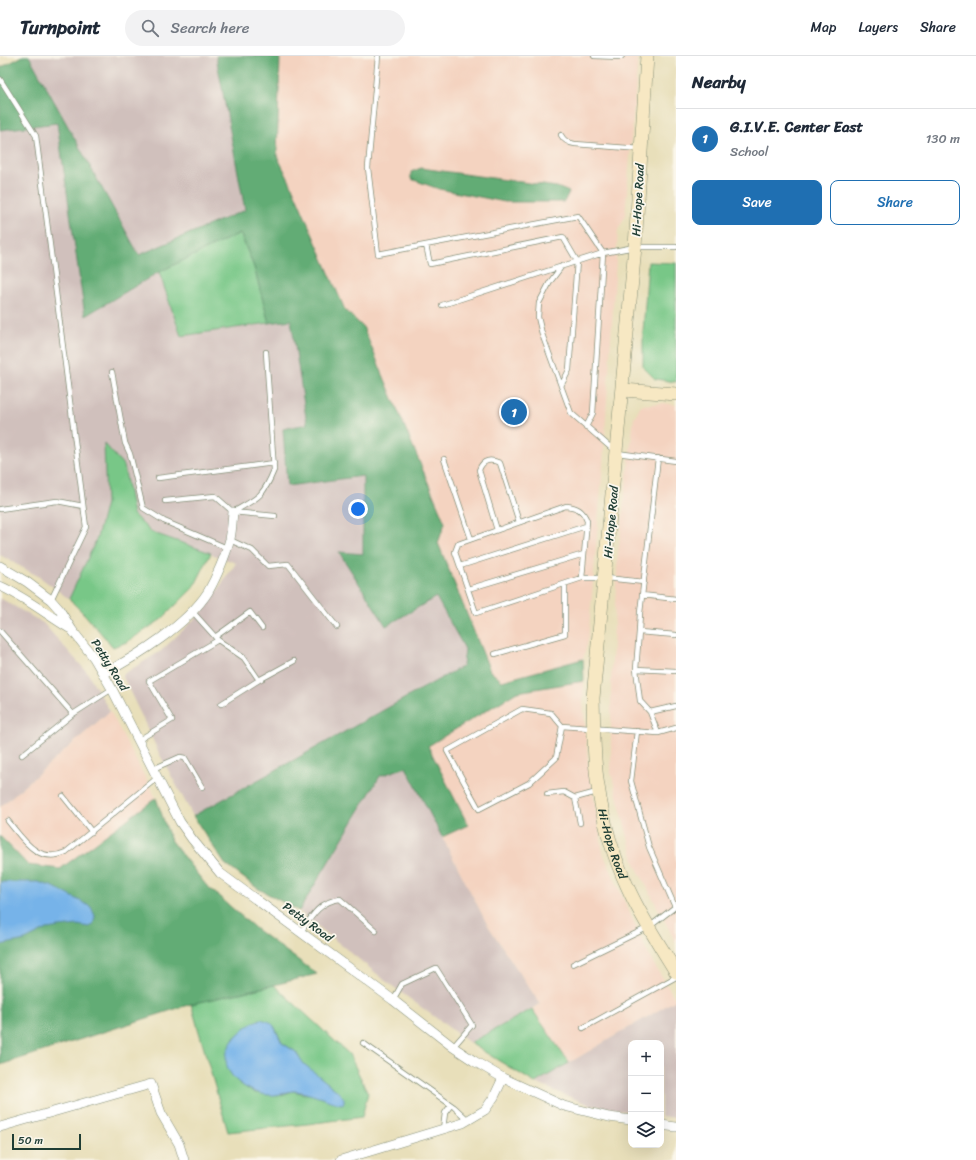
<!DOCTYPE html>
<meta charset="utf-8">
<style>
:root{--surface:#fff;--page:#f2f2f3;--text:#1f2937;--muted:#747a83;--line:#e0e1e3;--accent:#1f6fb2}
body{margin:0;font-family:Sriracha,sans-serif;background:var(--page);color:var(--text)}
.controls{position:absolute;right:12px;bottom:12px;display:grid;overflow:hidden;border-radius:8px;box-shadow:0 4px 16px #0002}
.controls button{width:36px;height:36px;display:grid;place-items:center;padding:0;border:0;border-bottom:1px solid var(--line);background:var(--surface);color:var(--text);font:20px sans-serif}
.scale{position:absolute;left:12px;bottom:10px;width:69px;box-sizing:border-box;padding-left:4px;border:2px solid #1f3d34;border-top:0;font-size:11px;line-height:14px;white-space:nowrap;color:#1f3d34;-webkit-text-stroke:3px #fbf7ec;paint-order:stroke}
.you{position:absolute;left:358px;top:453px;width:14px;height:14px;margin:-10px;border:3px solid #fff;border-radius:50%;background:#1a73e8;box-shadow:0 0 0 6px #1a73e833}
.badge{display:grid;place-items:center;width:26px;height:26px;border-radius:50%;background:var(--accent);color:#fff;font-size:13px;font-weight:700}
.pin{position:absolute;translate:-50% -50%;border:2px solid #fff;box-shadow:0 1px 4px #0006}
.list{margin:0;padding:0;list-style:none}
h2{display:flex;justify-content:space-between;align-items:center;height:52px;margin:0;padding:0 16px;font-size:17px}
h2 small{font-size:13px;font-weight:400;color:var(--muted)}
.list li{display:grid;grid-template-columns:26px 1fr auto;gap:12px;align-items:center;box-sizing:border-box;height:60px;padding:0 16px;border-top:1px solid var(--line)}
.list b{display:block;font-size:15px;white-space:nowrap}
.list p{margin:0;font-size:13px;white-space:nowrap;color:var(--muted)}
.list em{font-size:13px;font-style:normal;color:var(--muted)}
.actions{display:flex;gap:8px;padding:12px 16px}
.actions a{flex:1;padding:9px 0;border:1px solid var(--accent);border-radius:8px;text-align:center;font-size:14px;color:var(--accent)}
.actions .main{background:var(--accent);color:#fff}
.icon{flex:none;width:22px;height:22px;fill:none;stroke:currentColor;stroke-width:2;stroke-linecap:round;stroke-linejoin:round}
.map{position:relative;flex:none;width:676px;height:1104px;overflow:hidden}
header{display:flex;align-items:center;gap:24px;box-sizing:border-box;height:56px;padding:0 20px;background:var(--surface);border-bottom:1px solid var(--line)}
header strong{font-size:19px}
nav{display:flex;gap:22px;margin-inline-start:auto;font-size:14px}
.search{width:280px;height:36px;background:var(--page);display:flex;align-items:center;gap:10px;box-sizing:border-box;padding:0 14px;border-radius:22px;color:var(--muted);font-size:15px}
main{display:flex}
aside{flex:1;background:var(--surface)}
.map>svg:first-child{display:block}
.built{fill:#f4d3c0}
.industrial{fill:#d0c0bc}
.green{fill:#78c787;stroke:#4c825e;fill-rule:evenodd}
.forest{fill:#62ac74;stroke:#407454}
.water{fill:#76b3e9;stroke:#4a788e}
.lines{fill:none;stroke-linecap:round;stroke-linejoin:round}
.lane-casing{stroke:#848e77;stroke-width:6}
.street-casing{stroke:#848e77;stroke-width:10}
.secondary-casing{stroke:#848e77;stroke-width:14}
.lane{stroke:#fff;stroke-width:4.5}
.street{stroke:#fff;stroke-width:9}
.secondary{stroke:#f7e8c3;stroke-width:13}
.labels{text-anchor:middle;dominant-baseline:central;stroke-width:3.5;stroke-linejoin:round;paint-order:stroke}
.street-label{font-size:12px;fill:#1f3d34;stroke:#fbf7ec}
</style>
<header>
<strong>Turnpoint</strong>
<div class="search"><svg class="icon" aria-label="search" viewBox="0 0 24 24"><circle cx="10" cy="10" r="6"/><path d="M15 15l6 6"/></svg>Search here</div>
<nav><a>Map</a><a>Layers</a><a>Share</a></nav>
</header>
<main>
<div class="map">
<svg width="676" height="1104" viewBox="0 0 676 1104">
<rect width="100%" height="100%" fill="#fbf7ec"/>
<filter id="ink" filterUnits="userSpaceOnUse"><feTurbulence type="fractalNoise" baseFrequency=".025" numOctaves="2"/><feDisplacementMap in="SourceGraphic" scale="8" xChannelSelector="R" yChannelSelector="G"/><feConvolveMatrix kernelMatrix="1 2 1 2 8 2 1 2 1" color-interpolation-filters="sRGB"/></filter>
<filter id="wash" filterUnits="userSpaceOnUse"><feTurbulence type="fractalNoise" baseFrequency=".012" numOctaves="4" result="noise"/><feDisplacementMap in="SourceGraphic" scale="16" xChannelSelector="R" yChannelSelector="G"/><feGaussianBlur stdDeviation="0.9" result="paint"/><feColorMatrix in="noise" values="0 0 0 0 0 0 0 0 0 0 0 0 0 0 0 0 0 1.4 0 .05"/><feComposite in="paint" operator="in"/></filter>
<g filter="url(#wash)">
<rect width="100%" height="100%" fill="#e8dfba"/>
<path class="built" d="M 280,0 L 638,0 L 625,161 L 618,174 L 603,408 L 588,585 L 583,603 L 501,625 L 490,615 L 438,487 L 445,467 L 363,271 L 345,254 L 291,128 L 277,100 Z
M 664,347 L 676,349 L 676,887 L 635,808 L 611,717 L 611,623 L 618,496 L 634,362 L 641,349 Z
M 584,625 L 583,645 L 588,705 L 603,797 L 650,902 L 676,944 L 569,1007 L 532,953 L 540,948 L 487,868 L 442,781 L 467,769 L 428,690 L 517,636 Z
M 110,655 L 156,742 L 60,813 L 28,809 L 0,780 L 0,751 Z"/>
<path class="industrial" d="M 29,0 L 216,0 L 245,154 L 139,199 Z
M 57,66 L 85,260 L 159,216 L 181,280 L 291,264 L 307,368 L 287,430 L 363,420 L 363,498 L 339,496 L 436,541 L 465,593 L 463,610 L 193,760 L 159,697 L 122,619 L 161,595 L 205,553 L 236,507 L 151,476 L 133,458 L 124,410 L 104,388 L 106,447 L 97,482 L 69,543 L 41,522 L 0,499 L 0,74 Z
M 0,542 L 43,567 L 87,616 L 110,655 L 0,751 Z
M 406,711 L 487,868 L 540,948 L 470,987 L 387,926 L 299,855 L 380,720 Z
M 676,944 L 676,1062 L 661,1060 L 661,987 L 631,987 L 631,1056 L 590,1049 L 535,1027 Z"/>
<path class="green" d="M 240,177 L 254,211 L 269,267 L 181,280 L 159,216 Z
M 648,206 L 676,207 L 676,326 L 655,323 L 643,311 L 643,276 Z
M 104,387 L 124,410 L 133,458 L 151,476 L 211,497 L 194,531 L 162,563 L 127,586 L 113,591 L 86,560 L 69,543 L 97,482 L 106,447 Z
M 274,929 L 349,998 L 368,1037 L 362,1061 L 307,1068 L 228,1076 L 191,948 ZM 261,963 L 274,970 L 282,987 L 296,996 L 303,1008 L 335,1033 L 305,1038 L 293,1035 L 281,1039 L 255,1037 L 239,1027 L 231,1018 L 233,983 L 254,966 Z
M 532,953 L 569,1007 L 535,1027 L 470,987 Z"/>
<path class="forest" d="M 23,0 L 29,0 L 139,199 L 245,154 L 216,0 L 280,0 L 277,100 L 291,128 L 345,254 L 363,271 L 445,467 L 438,487 L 490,615 L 502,625 L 583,603 L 584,625 L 517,636 L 428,690 L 468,769 L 442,781 L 406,711 L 380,720 L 299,855 L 257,832 L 225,808 L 193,760 L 463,610 L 465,593 L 436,541 L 386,570 L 339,496 L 363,498 L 363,420 L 287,430 L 283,373 L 307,368 L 291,264 L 269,267 L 254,211 L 240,177 L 159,216 L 85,260 L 57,67 L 0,74 L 0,12 Z
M 421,112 L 557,131 L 569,136 L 564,146 L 505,146 L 439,133 L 411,123 L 411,116 Z
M 156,742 L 171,785 L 206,829 L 256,873 L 317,918 L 274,929 L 191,948 L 0,1009 L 0,780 L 28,809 L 60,813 Z"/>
<path class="water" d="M 0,826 L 38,826 L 54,831 L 91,851 L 95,860 L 93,869 L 89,871 L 78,869 L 59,871 L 47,873 L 25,884 L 0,889 Z
M 261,963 L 270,966 L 274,970 L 282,987 L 296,996 L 304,1008 L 335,1033 L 344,1042 L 344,1047 L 341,1048 C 328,1045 305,1035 293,1035 C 285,1036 278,1040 269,1039 C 249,1038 220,1019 227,996 C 232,981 246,969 261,963 Z"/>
</g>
<g filter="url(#ink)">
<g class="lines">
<defs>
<path id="lane" d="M 378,0 L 368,112 L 378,198 L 578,160 L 603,197 L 593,357 L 586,371
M 594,0 L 621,1 L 622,0
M 0,23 L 36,80 L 86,471 L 51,544
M 561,79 C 564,85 568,87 575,88 L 641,93
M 426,189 L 430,208 L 563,181 L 577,205 L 569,314 L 561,330
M 562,210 L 550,226 L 539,247 L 538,261 L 542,278 L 571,357 L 617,397 L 676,405
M 442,249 L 603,197 L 635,191 L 676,191
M 112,316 L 125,387 L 130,398 L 143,452 L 164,465 L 227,492
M 658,402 L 640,557 L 639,576 L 676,579
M 444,403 L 471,483
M 158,422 L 274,407
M 165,445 L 215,440 L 233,456 L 275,460
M 0,453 L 57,445 L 83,450
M 233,456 C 258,442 263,441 274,414 L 266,296
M 497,474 L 479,414 C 483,403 491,403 500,407 L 519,466
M 230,484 L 252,494 L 268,510 L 288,508 L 337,571
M 460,510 L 586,470
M 582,522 L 587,465 C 583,454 577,451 566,450 L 458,488 L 455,496 L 476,557 L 582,522 L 606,522 L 644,526
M 468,533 L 584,498
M 642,539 L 676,543
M 0,575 L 73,658 L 112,633
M 639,576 L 636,613 L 676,615
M 215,581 L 250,556 L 262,572
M 218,584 L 244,602 L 259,624 L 221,648
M 495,598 L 565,578 L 565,528
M 636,613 L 640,645 L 650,656
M 259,624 L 294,605
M 562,670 L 556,702 L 529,727 L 479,753 L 447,695 L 522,653 L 551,657 L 562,670 L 658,677 L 676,672
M 658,677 L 650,656 L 676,650
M 137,685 L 172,664 L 149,625 L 218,584 L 192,555
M 22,699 L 73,658
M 153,713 L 180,701 L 185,702 L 202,731
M 547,738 L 564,736 L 575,742
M 63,740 L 92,776
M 8,765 C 23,783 38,809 66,796 L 157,722
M 580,767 L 575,742 L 597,736
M 301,876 C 311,861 320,845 340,843 L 376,875
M 573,908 L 649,871 L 675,851 L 649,791 L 631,725 L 637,675
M 393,944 L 402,928 L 436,912 L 472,969 L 453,991
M 583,972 L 676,921
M 363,987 L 454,1051 L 468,1064
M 443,1073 L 445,1057 L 451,1049"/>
<path id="street" d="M 0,510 L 27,526 L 51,544 L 59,553 L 72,574 L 94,602 L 112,633 L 180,766 L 192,783 L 220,817 L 393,944 L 453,991 L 474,1005 L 503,1022 L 564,1050 L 609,1061 L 631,1064
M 0,530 C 25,541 46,558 69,572
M 103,618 C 137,600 187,569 208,536 C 216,522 226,499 230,483 C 232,474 232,465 233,456
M 661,1069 L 676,1071
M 0,1071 L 151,1028 L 161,1057 L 179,1088 L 184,1104
M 341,1104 L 463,1067 L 485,1054 L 494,1041 L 503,1022"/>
<g id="secondary">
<path id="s1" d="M 647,0 L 635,191 L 593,642 C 594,671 593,701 598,730 C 603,765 613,800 628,832 C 641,861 659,888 676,916"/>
<path d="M 623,334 L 676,338"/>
</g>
</defs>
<use href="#lane" class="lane-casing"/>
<use href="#street" class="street-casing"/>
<use href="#secondary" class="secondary-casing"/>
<use href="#lane" class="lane"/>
<use href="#street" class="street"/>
<use href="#secondary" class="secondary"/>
</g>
</g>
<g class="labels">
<g class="street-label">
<text transform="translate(638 144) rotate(-87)">Hi-Hope Road</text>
<text transform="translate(611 466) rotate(-85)">Hi-Hope Road</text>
<text transform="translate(110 609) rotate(58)">Petty Road</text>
<text stroke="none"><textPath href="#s1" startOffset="792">Hi-Hope Road</textPath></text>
<text transform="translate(308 866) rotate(36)">Petty Road</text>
</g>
</g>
</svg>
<div class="controls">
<button>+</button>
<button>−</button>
<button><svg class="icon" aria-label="layers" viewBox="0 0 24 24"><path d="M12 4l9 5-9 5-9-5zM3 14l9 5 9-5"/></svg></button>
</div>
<div class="scale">50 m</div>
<div class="you"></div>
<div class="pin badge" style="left:514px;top:356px">1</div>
</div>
<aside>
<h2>Nearby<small></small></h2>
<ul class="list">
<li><span class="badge">1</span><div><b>G.I.V.E. Center East</b><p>School</p></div><em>130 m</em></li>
</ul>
<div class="actions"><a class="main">Save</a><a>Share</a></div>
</aside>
</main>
